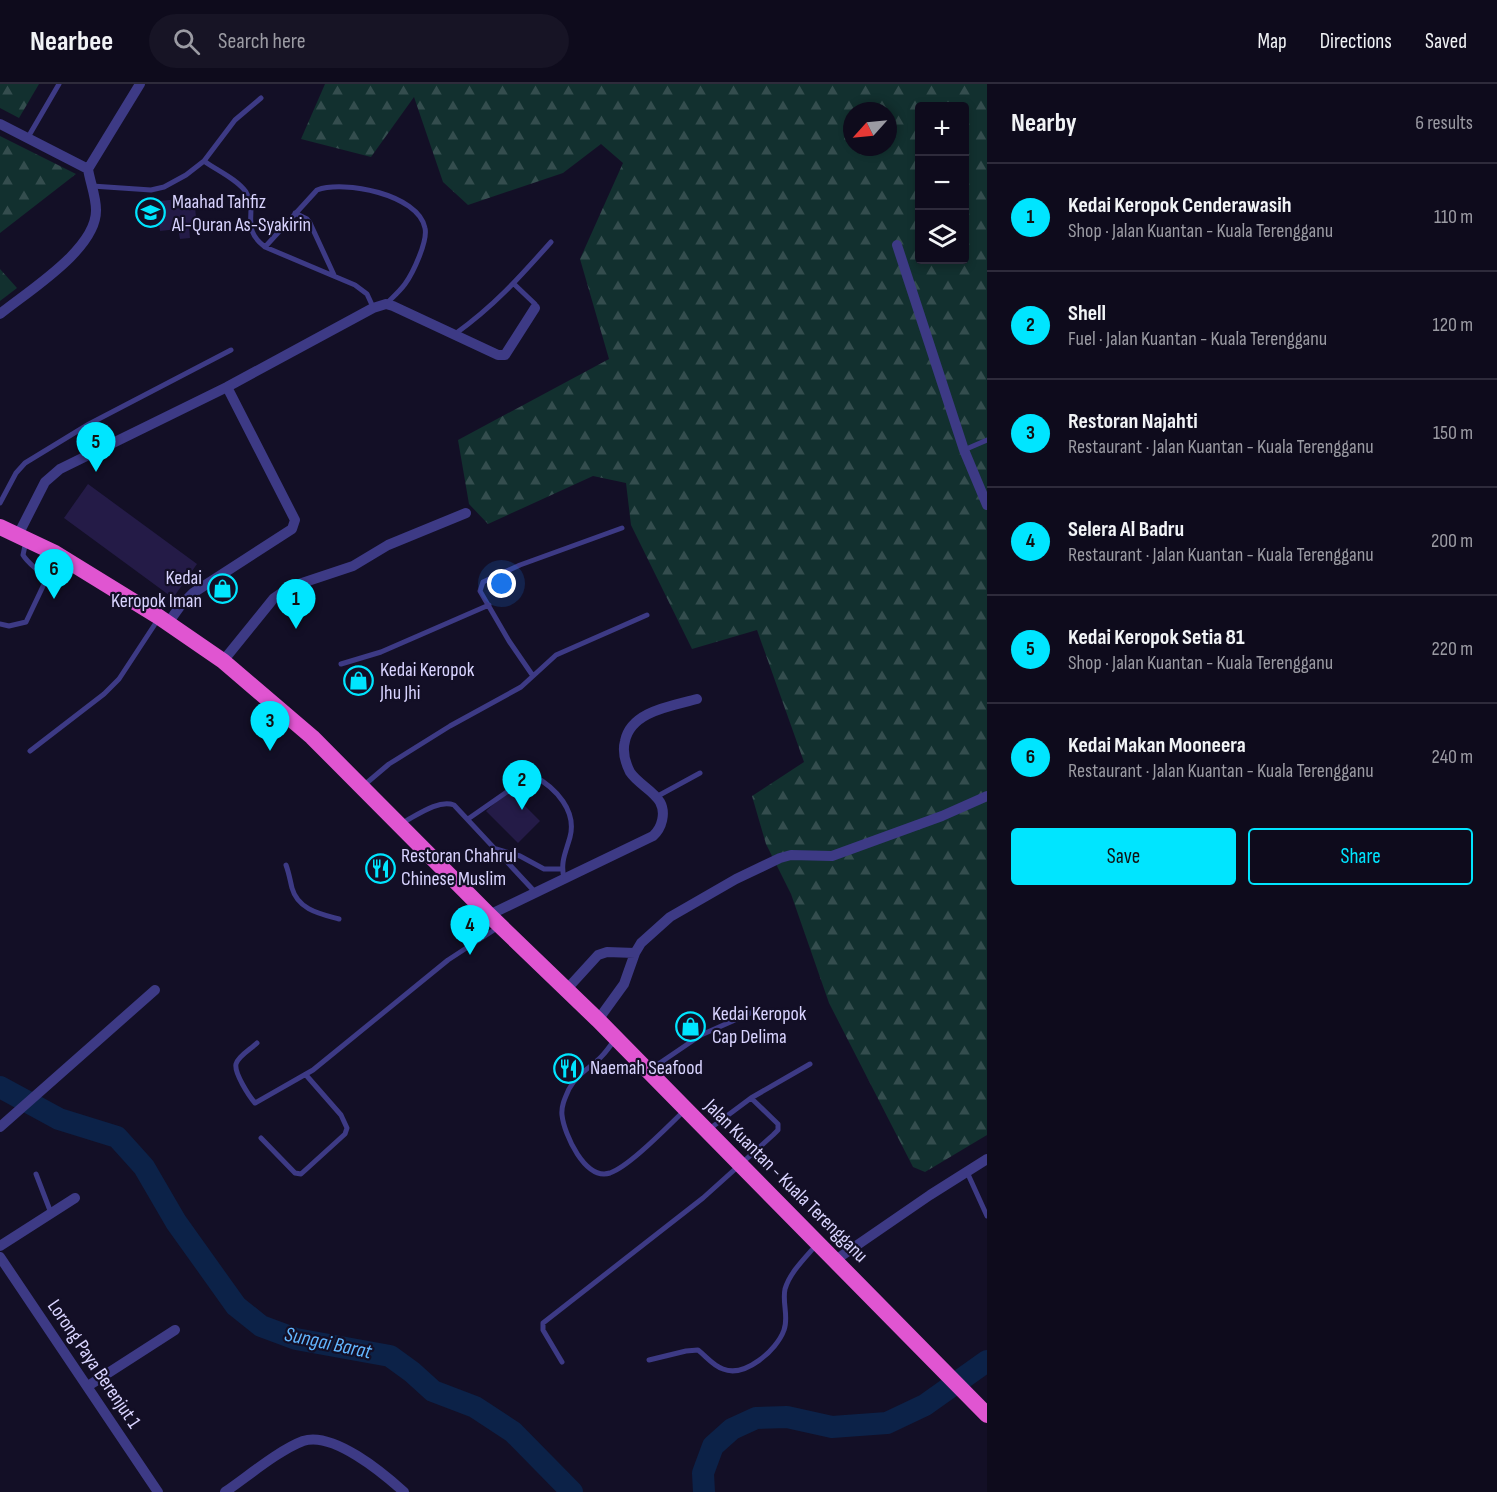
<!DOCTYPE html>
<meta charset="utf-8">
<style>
:root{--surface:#0e0b1c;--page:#171425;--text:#f1f3f6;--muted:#9b9ba3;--line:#2e2b3b;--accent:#00e5ff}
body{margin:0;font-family:"Sofia Sans Condensed",sans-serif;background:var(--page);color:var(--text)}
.controls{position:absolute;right:18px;top:18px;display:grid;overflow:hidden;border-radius:6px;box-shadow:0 3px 9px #0003}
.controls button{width:54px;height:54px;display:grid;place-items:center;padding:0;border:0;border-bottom:2px solid var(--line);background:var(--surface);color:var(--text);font:30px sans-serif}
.compass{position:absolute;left:843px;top:18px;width:54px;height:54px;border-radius:50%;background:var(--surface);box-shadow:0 3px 9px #0003;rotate:243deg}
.you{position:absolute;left:502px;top:500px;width:21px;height:21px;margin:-15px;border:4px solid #fff;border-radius:50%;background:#1a73e8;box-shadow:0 0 0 9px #1a73e833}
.badge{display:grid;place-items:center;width:39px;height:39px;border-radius:50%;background:var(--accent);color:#111;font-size:20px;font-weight:700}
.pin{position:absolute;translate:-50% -50px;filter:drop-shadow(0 2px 3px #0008)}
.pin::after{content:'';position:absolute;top:32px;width:21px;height:18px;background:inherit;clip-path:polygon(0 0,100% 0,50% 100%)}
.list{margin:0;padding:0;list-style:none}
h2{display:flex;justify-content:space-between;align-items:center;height:78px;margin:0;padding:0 24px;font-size:26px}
h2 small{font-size:20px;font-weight:400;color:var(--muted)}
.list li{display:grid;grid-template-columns:39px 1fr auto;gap:18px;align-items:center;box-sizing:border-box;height:108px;padding:0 24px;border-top:2px solid var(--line)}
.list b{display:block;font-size:22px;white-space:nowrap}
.list p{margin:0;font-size:20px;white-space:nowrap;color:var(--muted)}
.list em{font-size:20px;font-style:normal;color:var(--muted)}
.actions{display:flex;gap:12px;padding:18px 24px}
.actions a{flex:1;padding:14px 0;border:2px solid var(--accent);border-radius:6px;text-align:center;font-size:21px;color:var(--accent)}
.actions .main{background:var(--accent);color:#111}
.icon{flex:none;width:33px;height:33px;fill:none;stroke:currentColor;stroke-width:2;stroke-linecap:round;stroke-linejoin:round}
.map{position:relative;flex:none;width:987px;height:1408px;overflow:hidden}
header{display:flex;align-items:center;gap:36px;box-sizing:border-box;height:84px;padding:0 30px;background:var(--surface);border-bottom:2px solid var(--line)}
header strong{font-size:28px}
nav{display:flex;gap:33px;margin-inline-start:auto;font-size:21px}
.search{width:420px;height:54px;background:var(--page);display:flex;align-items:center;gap:15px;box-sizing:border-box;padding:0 21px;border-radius:33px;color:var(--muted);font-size:22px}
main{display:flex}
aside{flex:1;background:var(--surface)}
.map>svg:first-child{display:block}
.forest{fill:url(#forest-firs);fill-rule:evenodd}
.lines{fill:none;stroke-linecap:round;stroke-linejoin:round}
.river{stroke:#0c2248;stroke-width:22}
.building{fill:#241b47}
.service{stroke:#3d3a85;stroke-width:5}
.minor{stroke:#3d3a85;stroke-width:10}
.trunk{stroke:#e055d1;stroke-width:16}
.labels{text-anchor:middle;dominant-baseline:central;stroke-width:4.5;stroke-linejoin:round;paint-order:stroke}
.poi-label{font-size:20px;fill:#d9d4ff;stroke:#130f26;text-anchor:start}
.street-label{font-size:20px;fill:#d9d4ff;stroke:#130f26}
.water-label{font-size:21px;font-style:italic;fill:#62b6ff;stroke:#130f26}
</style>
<header>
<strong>Nearbee</strong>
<div class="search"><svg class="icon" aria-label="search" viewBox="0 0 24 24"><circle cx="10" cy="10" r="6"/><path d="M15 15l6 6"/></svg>Search here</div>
<nav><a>Map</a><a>Directions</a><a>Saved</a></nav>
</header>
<main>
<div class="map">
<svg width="987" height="1408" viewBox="0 0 987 1408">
<defs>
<pattern id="forest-firs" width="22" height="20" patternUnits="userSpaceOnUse" patternTransform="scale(1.5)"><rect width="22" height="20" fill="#12302f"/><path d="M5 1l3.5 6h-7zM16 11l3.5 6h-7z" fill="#344d4e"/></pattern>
</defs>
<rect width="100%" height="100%" fill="#130f26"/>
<path class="forest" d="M 0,0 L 39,0 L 19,34 L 0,24 Z
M 325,0 L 987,0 L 987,1051 L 925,1088 L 913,1083 L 829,919 L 791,810 L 766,760 L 752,712 L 804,678 L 757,546 L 692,565 L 631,441 L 626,399 L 593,392 L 488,440 L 469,420 L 458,356 L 609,275 L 580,175 L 623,79 L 601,60 L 563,89 L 468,121 L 443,98 L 414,13 L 371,73 L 301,55 ZM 920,22 L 964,22 L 964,176 L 920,176 ZM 852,27 L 888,27 L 888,63 L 852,63 Z
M 0,52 L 76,90 L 0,149 Z
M 0,185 L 17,204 L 0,217 Z"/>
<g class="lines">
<path class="river" d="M 0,1003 L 59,1035 L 117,1053 L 144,1083 L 176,1138 L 236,1222 L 261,1242 L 296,1255 L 390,1272 L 412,1288 L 433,1307 L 475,1323 L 513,1348 L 572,1408
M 704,1408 L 703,1389 L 713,1362 L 732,1345 L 756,1334 L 787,1333 L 832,1343 L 887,1339 L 925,1321 L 987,1277"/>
</g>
<path class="building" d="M 194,113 L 197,143 L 189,143 L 190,154 L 180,155 L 178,145 L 160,147 L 159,139 L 153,139 L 151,127 L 162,126 L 161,117 Z
M 88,400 L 197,480 L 173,514 L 64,434 Z
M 509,706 L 540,737 L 518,759 L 486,727 Z"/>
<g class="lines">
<path class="service" d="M 27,55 L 59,0
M 204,77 C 216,86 237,95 246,108 C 259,129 239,143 265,163 L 355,201 L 367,210 L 373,223
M 92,102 L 151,106 L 164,103 L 186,91 L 204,77 L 235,36 L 261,14
M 295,129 L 307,135 L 310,139 L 334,191
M 265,163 L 317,106 C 344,96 418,110 425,144 C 428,157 413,189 405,200 C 400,207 392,214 386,220
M 514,200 L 535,220 L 535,224
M 455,250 C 494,222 519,194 551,158
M 964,366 L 987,356
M 0,419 L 16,389 L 25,379 L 89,340 L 231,266
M 46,496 L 62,492 L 73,483
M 0,540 L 9,542 L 26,538 L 46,496 C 40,486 29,481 23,471 L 26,457
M 341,580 L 381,568 L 489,521
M 533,592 L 509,557 L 480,507 L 483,498 L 520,481 L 622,444
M 30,667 L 104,610 L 119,595 L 159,534
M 363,702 L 389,680 L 450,642 L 521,603 L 556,571 L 647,531
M 656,713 L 700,689
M 468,735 L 527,694 L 534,692 C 556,704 577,727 570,753 C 566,768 560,778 564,794
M 402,739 C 416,732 438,715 454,721 L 535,808
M 496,765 L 520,772 L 544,785 L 561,785
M 286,781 C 289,789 290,796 292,804 C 298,826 321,830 339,835
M 615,955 C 611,961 606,968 601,973 C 590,984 576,991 569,1005 C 565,1014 561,1022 562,1031 C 564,1050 585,1097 610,1089 C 630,1082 668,1042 684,1027
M 257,959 C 251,965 238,972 236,980 C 234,989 249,1012 255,1019 L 313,986 L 448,876 L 497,844
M 651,985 L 701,951 L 753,928
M 751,1014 L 810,980
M 261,1054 L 295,1089 L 301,1090 L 345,1050 L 347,1044 L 341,1031 L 306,991
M 967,1088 L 987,1132
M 36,1090 L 51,1129
M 649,1276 L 686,1267 L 698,1266 C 707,1273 712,1281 723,1285 C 745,1294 777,1266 784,1246 C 789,1233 782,1219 785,1205 C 790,1188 806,1173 817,1160
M 562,1278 L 543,1246 L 543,1239 L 703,1114 L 773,1051 L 778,1046 L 778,1040 L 751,1014 L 708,1046"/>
<path class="minor" d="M 0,40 L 88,85
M 897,161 L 964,366 L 987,421
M 0,230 C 28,207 97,165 96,126 C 96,112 90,98 88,85 L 140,0
M 18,451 L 45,398 L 60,385 L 227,303 L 373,224 L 386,220 L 393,222 L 498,271 L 505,271 L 535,224
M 168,539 L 181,521 L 193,509 L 292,445 L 295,436 L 227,303
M 223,577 L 274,514 L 290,503 L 353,482 L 388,461 L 466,429
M 489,831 L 653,752 C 662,744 666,729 660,718 C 653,706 638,700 630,688 C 625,678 622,668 625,657 C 631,627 672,622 697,615
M 567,905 L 598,871 L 607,868 L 635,869
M 598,936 L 624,900 L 635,869 L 641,859 L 670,833 L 736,795 L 780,774 L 791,771 L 832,772 L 942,732 L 987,712
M 0,1043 L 155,906
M 0,1162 L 75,1114
M 0,1173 L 158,1408
M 834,1177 L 930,1111 L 987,1075
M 88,1302 L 175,1246
M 225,1408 C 247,1393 279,1366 303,1357 C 333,1347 383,1389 404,1408"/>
<path class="trunk" d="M 0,443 L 55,469 L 159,533 L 223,577 L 312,653 L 489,831 L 598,936 L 987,1331"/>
</g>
<defs>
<symbol id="school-ring" viewBox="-11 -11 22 22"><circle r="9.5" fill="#130f26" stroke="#00e5ff" stroke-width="1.5"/><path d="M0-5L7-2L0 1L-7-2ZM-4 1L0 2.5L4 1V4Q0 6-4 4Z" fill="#00e5ff"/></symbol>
<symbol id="shop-ring" viewBox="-11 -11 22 22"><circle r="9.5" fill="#130f26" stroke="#00e5ff" stroke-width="1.5"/><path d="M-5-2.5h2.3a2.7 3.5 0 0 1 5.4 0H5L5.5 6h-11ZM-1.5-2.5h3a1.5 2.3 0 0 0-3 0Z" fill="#00e5ff"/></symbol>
<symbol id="restaurant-ring" viewBox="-11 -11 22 22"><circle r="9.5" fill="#130f26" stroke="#00e5ff" stroke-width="1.5"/><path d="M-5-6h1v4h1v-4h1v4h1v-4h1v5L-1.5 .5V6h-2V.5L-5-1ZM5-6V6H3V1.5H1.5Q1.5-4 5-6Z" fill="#00e5ff"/></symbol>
</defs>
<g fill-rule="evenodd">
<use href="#school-ring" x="134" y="112" width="33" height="33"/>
<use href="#shop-ring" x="206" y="488" width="33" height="33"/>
<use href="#shop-ring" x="342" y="580" width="33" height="33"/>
<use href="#restaurant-ring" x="364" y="768" width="33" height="33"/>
<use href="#shop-ring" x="674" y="926" width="33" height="33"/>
<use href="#restaurant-ring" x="552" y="968" width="33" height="33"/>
</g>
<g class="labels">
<g class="poi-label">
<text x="172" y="118">Maahad Tahfiz<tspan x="172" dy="23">Al-Quran As-Syakirin</tspan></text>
<text x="202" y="494" text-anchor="end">Kedai<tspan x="202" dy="23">Keropok Iman</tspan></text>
<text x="380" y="586">Kedai Keropok<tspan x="380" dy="23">Jhu Jhi</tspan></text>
<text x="401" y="772">Restoran Chahrul<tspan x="401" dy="23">Chinese Muslim</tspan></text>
<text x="712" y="930">Kedai Keropok<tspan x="712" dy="23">Cap Delima</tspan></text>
<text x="590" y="984">Naemah Seafood</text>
</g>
<g class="street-label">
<text transform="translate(786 1097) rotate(45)">Jalan Kuantan - Kuala Terengganu</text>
<text transform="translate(94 1280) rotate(56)">Lorong Paya Berenjut 1</text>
</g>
<g class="water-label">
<text transform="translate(328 1259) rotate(12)">Sungai Barat</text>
</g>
</g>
</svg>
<div class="controls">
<button>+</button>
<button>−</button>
<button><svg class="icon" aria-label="layers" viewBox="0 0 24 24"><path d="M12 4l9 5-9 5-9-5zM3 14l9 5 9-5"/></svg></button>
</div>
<svg class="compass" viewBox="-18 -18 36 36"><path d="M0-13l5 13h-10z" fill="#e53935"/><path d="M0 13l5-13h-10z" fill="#9b9ba3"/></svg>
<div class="you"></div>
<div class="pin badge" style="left:296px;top:545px">1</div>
<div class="pin badge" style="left:522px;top:726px">2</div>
<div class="pin badge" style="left:270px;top:667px">3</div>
<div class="pin badge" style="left:470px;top:871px">4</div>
<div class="pin badge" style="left:96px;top:388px">5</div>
<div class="pin badge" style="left:54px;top:515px">6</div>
</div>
<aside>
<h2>Nearby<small>6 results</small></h2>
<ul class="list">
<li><span class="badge">1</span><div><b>Kedai Keropok Cenderawasih</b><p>Shop · Jalan Kuantan - Kuala Terengganu</p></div><em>110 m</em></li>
<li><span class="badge">2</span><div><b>Shell</b><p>Fuel · Jalan Kuantan - Kuala Terengganu</p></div><em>120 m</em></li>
<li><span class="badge">3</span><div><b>Restoran Najahti</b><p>Restaurant · Jalan Kuantan - Kuala Terengganu</p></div><em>150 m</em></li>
<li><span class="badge">4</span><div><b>Selera Al Badru</b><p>Restaurant · Jalan Kuantan - Kuala Terengganu</p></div><em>200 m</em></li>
<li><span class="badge">5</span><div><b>Kedai Keropok Setia 81</b><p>Shop · Jalan Kuantan - Kuala Terengganu</p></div><em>220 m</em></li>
<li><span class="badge">6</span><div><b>Kedai Makan Mooneera</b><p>Restaurant · Jalan Kuantan - Kuala Terengganu</p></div><em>240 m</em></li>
</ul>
<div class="actions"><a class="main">Save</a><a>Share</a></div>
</aside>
</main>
